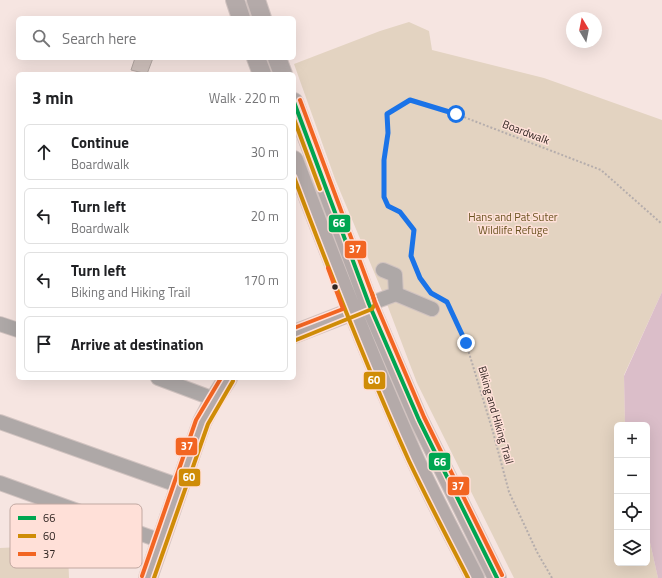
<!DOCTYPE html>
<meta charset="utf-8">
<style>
:root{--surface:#fff;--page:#f2f2f2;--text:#202124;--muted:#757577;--line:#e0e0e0}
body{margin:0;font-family:"Titillium Web",sans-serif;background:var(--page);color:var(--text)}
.controls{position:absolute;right:12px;bottom:12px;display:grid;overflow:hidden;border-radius:6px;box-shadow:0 4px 16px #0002}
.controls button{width:36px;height:36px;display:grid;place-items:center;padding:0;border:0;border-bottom:1px solid var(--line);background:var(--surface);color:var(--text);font:20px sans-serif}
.compass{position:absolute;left:566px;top:12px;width:36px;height:36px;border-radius:50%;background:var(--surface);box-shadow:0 4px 16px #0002;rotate:350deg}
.stop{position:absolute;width:12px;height:12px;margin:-9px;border:3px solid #1a73e8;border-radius:50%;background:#fff}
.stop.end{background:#1a73e8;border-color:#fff;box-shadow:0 1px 4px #0008}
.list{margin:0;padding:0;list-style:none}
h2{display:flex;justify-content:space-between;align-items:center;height:52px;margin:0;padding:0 16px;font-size:17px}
h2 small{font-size:13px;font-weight:400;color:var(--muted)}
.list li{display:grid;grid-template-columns:26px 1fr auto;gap:12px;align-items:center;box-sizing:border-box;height:56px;margin:0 8px 8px;padding:0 8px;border:1px solid var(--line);border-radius:6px}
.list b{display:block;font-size:15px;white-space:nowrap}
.list p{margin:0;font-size:13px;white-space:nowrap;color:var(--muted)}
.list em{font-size:13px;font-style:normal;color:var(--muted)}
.icon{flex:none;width:22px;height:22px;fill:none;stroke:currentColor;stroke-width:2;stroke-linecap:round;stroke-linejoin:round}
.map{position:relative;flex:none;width:662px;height:578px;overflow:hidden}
.search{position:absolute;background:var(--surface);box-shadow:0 4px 16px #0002;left:16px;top:16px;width:280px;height:44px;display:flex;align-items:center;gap:10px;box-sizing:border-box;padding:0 14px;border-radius:6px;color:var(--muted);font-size:15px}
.panel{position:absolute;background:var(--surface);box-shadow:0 4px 16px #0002;left:16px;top:72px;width:280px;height:308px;border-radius:6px}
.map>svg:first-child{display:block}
.green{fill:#e3d3c1}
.water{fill:#dbbec9}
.building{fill:#d0c2bd;stroke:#b3a7a2}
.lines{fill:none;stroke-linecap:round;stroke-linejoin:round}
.minor-casing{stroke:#d1c3c0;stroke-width:16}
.major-casing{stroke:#d1c3c0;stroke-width:20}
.path{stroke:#b5adac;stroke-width:2;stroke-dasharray:2 2;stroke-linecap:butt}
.minor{stroke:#aea8a7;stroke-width:14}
.major{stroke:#b4aaa9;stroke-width:18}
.bus-1-casing{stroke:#ffe0d8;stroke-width:7}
.bus-2-casing{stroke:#ffe0d8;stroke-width:7}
.bus-3-casing{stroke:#ffe0d8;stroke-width:7}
.bus-1{stroke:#00a651;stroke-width:4}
.bus-2{stroke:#cf8c07;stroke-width:4}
.bus-3{stroke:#f26522;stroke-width:4}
.route{stroke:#1a73e8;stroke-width:5}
.bus-dot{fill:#302522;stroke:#ffe0d8;stroke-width:1.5}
.labels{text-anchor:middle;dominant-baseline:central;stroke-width:3;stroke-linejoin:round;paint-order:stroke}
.street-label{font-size:11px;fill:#302522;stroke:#ffe0d8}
.park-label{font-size:11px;fill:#69521f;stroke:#ffe0d8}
.key{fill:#ffe0d8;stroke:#c1a8a1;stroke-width:1}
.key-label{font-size:11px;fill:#302522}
.line-badge{stroke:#ffe0d8;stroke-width:1.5}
.badge-label{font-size:11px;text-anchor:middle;font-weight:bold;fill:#fff}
</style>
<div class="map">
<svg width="662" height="578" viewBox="0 0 662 578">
<rect width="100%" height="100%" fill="#f6e5e1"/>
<path class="green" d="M 409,22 L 429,31 L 432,50 L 544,78 L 662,120 L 662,292 L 624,375 L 625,425 L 617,425 L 617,563 L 647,563 L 647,529 L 658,578 L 514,578 L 417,383 L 382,291 L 335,179 L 294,64 L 380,31 Z
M 62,545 L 68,551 L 69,578 L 0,578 L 0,548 Z"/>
<path class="water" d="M 662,292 L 662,578 L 658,578 L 647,529 L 647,425 L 625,425 L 624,376 Z"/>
<path class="building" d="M 135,58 L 153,58 L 147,74 L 131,70 Z"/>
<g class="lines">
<defs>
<path id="minor" d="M 396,294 L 432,309
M 369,304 L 396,294 L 395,275 L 383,270
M 0,324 L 18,330
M 158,378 L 214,399
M 0,422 L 180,486
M 0,483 L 161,541"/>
<path id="major" d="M 235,0 L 241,18
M 256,0 L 262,18
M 256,58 L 262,74
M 277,58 L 283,74
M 294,102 L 369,304 L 419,420 L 497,578
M 294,160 C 332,261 371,361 415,459 C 434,500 455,539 475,578
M 294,334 L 361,308
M 148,578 L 202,422 L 213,401 L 228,378"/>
</defs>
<use href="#minor" class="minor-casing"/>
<use href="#major" class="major-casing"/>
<path class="path" d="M 552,578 L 537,552 L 509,492 L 493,432 L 466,343 L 447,302 L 431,293 L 420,278 L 415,267 L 411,256 L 413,230 L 400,212 L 388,206 L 384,197 L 384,160 L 388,133 L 387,114 L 410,100 L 456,114 L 601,170 L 662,224"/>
<use href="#minor" class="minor"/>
<use href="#major" class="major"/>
<defs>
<path id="bus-1" d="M 294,102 L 369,304 L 419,420 L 497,578"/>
<path id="bus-2" d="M 294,119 L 320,189
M 294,177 C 330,273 367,368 409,461 C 428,501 448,539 468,578
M 296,340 L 372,309 L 375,304 L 372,293
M 154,578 L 208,424 L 233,381"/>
<path id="bus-3" d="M 300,100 L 375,302 L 424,417 L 502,575
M 294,328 L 343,309 L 328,268
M 142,576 L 196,420 L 221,378"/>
</defs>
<use href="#bus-1" class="bus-1-casing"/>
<use href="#bus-2" class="bus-2-casing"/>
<use href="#bus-3" class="bus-3-casing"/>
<use href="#bus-1" class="bus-1"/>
<use href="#bus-2" class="bus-2"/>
<use href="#bus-3" class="bus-3"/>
</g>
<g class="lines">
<path class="route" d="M 456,114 L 410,100 L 387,114 L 388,133 L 384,160 L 384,197 L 388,206 L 400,212 L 414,230 L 411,256 L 420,278 L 431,293 L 447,302 L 466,343"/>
</g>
<circle class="bus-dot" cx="335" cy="287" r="3.5"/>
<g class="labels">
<g class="street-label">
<text transform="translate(526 132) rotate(21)">Boardwalk</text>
<text transform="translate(496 415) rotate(74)">Biking and Hiking Trail</text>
</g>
<g class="park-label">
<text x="513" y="217">Hans and Pat Suter<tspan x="513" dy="13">Wildlife Refuge</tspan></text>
</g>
</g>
<rect x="10" y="504" width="132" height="64" rx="6" class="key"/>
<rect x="18" y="516" width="18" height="4" fill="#00a651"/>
<rect x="18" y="534" width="18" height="4" fill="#cf8c07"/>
<rect x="18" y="552" width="18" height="4" fill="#f26522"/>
<g class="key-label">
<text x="43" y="522">66</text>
<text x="43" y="540">60</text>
<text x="43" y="558">37</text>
</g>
<g class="line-badge">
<rect x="328" y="214" width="23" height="19" rx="4" fill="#00a651"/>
<rect x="344" y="240" width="23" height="19" rx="4" fill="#f26522"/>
<rect x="363" y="371" width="23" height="19" rx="4" fill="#cf8c07"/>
<rect x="175" y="437" width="23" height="19" rx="4" fill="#f26522"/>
<rect x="428" y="452" width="23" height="19" rx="4" fill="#00a651"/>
<rect x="178" y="468" width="23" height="19" rx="4" fill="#cf8c07"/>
<rect x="447" y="476" width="23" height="20" rx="4" fill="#f26522"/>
</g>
<g class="badge-label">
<text x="339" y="227">66</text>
<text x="355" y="253">37</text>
<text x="374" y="384">60</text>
<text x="187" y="450">37</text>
<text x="440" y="466">66</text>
<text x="189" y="481">60</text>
<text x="458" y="490">37</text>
</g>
</svg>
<div class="controls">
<button>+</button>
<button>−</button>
<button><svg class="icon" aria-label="locate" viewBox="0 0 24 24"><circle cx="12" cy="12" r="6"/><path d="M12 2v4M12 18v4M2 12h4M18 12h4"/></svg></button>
<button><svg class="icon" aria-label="layers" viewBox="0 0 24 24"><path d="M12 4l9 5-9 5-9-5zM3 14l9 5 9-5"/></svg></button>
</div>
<svg class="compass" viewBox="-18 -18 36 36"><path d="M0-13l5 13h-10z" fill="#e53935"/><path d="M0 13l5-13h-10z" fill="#757577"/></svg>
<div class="stop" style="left:456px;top:114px"></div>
<div class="stop end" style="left:466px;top:343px"></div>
<div class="search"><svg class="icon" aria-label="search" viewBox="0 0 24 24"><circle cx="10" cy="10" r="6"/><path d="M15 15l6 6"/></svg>Search here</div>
<section class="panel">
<h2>3 min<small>Walk · 220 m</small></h2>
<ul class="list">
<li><svg class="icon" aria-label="ahead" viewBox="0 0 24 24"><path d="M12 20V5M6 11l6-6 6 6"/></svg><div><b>Continue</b><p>Boardwalk</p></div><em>30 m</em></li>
<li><svg class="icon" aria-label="left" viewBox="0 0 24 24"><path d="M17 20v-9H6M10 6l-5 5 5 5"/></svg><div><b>Turn left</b><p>Boardwalk</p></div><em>20 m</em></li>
<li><svg class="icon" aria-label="left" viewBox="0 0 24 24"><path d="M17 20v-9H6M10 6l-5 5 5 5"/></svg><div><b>Turn left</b><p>Biking and Hiking Trail</p></div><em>170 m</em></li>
<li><svg class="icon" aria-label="arrive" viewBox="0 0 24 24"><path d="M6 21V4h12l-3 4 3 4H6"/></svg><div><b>Arrive at destination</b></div></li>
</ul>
</section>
</div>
